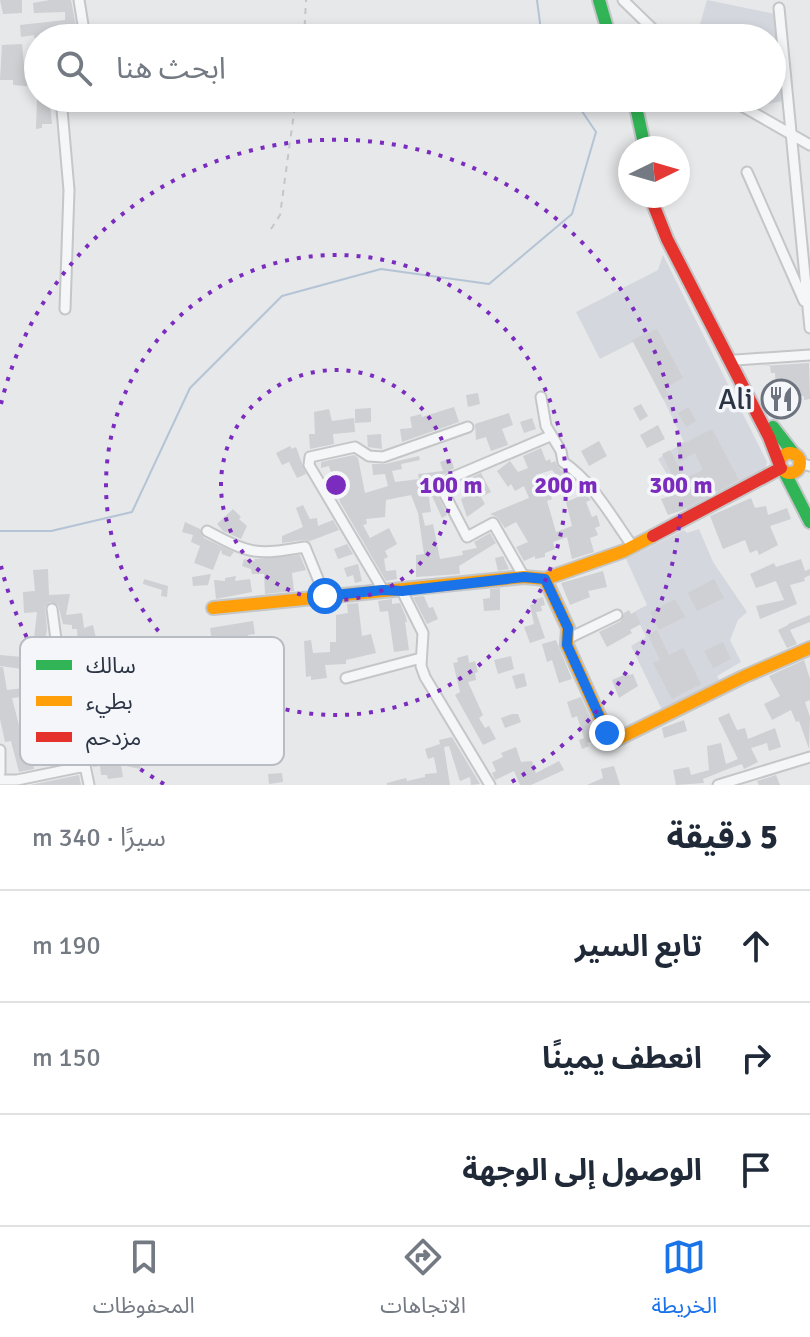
<!DOCTYPE html>
<html lang="ar">
<meta charset="utf-8">
<style>
:root{--surface:#fff;--page:#f2f2f3;--text:#1f2937;--muted:#747a83;--line:#e0e1e3;--accent:#1a73e8}
body{margin:0;font-family:Signika,"Noto Sans Arabic",sans-serif;background:var(--page);color:var(--text);direction:rtl}
.compass{position:absolute;left:618px;top:136px;width:72px;height:72px;border-radius:50%;background:var(--surface);box-shadow:0 4px 12px #0003;rotate:85deg}
.stop{position:absolute;width:24px;height:24px;margin:-18px;border:6px solid #1a73e8;border-radius:50%;background:#fff}
.stop.end{background:#1a73e8;border-color:#fff;box-shadow:0 2px 8px #0008}
.list{margin:0;padding:0;list-style:none}
h2{display:flex;justify-content:space-between;align-items:center;height:104px;margin:0;padding:0 32px;font-size:34px}
h2 small{font-size:26px;font-weight:400;color:var(--muted)}
.list li{display:grid;grid-template-columns:52px 1fr auto;gap:24px;align-items:center;box-sizing:border-box;height:112px;padding:0 32px;border-top:2px solid var(--line)}
.list b{display:block;font-size:30px;white-space:nowrap}
.list em{font-size:26px;font-style:normal;color:var(--muted)}
.icon{flex:none;width:44px;height:44px;fill:none;stroke:currentColor;stroke-width:2;stroke-linecap:round;stroke-linejoin:round}
.map{position:relative;flex:none;width:810px;height:785px;overflow:hidden;direction:ltr}
.search{position:absolute;background:var(--surface);box-shadow:0 4px 12px #0003;left:24px;right:24px;top:24px;height:88px;display:flex;align-items:center;gap:20px;box-sizing:border-box;padding:0 28px;border-radius:44px;color:var(--muted);font-size:30px}
.sheet{height:440px;background:var(--surface)}
nav{display:flex;justify-content:space-around;align-items:center;box-sizing:border-box;height:112px;border-top:2px solid var(--line);background:var(--surface);font-size:22px;color:var(--muted)}
nav a{display:grid;justify-items:center;gap:4px}
nav .on{color:var(--accent)}
.map>svg:first-child{display:block}
.built{fill:#d4d7dd}
.lines{fill:none;stroke-linecap:round;stroke-linejoin:round}
.stream{stroke:#b4c4d5;stroke-width:2}
.building{fill:#ced0d3;fill-rule:evenodd}
.street-casing{stroke:#c4c6c8;stroke-width:13}
.fast-casing{stroke:#c4c6c8;stroke-width:16}
.slow-casing{stroke:#c4c6c8;stroke-width:16}
.jam-casing{stroke:#c4c6c8;stroke-width:16}
.path{stroke:#c5c6ca;stroke-width:2;stroke-dasharray:6 6;stroke-linecap:butt}
.street{stroke:#f5f6f7;stroke-width:9}
.fast{stroke:#30b455;stroke-width:12}
.slow{stroke:#ff9f0a;stroke-width:12}
.jam{stroke:#e5322d;stroke-width:12}
.route{stroke:#1a73e8;stroke-width:10}
.ring{fill:none;stroke:#7b2cbf;stroke-width:4;stroke-dasharray:4 8}
.labels{text-anchor:middle;dominant-baseline:central;stroke-width:7;stroke-linejoin:round;paint-order:stroke}
.poi-label{font-size:30px;fill:#2b3445;stroke:#f4f6f9;text-anchor:end}
.key{fill:#f4f6f9;stroke:#b8bcc3;stroke-width:2}
.key-label{font-size:22px;fill:#2b3445}
.centre{fill:#7b2cbf;stroke:#f4f6f9;stroke-width:4}
.ring-label{font-size:24px;text-anchor:middle;font-weight:bold;fill:#7b2cbf;stroke:#f4f6f9;stroke-width:7;stroke-linejoin:round;paint-order:stroke}
</style>
<div class="map">
<svg width="810" height="785" viewBox="0 0 810 785">
<rect width="100%" height="100%" fill="#e6e8ea"/>
<path class="built" d="M 707,0 L 775,14 L 783,101 L 763,105 L 753,98 L 772,98 L 772,38 L 696,38 Z
M 663,255 L 767,462 L 765,469 L 689,512 L 658,459 L 684,442 L 635,341 L 600,359 L 576,312 L 658,270 Z
M 699,529 L 713,562 L 747,612 L 738,620 L 730,640 L 741,662 L 717,676 L 722,686 L 663,712 L 631,646 L 646,637 L 634,612 L 647,605 L 626,559 L 684,530 L 687,533 Z"/>
<g class="lines">
<path class="stream" d="M 537,0 L 542,38
M 0,531 L 51,531 L 132,512 L 190,388 L 282,296 L 381,269 L 489,284 L 572,214 L 596,132 L 573,98"/>
</g>
<path class="building" d="M 0,0 L 22,0 L 22,13 L 3,14 Z
M 50,0 L 71,0 L 76,26 L 40,33 L 40,38 L 34,38 L 34,35 L 21,37 L 20,25 L 65,20 L 65,12 L 34,13 L 33,3 Z
M 22,44 L 25,75 L 36,74 L 37,87 L 13,85 L 13,80 L 0,80 L 2,45 Z
M 37,98 L 54,98 L 54,105 L 50,105 L 52,124 L 42,124 L 42,128 L 36,129 Z
M 657,329 L 683,378 L 665,388 L 669,396 L 663,399 L 632,340 Z
M 809,363 L 810,399 L 804,400 L 804,396 L 792,397 L 792,401 L 781,402 L 780,391 L 776,392 L 775,373 L 771,373 L 770,366 L 761,366 Z
M 478,393 L 480,404 L 468,407 L 466,395 Z
M 641,404 L 648,416 L 640,421 L 633,408 Z
M 454,407 L 459,422 L 402,442 L 400,429 L 412,428 L 410,417 L 421,414 L 422,417 Z
M 689,407 L 696,421 L 686,427 L 678,413 Z
M 371,408 L 371,422 L 355,423 L 355,409 Z
M 329,409 L 332,421 L 354,418 L 355,432 L 333,434 L 334,444 L 310,449 L 309,434 L 315,434 L 314,412 Z
M 509,413 L 513,425 L 502,429 L 508,445 L 491,451 L 486,437 L 476,440 L 475,424 Z
M 532,418 L 536,429 L 524,433 L 520,422 Z
M 658,425 L 665,439 L 647,448 L 640,435 Z
M 712,429 L 739,480 L 683,510 L 668,515 L 661,499 L 687,490 L 682,480 L 703,470 L 695,453 L 679,462 L 677,443 L 687,442 Z
M 381,434 L 382,449 L 368,447 L 367,435 Z
M 599,441 L 607,456 L 589,466 L 581,451 Z
M 290,446 L 292,449 L 296,447 L 306,474 L 297,478 L 289,462 L 282,465 L 276,453 Z
M 541,448 L 546,461 L 550,459 L 551,463 L 555,461 L 558,467 L 567,475 L 560,480 L 552,470 L 536,475 L 542,488 L 548,487 L 552,499 L 547,501 L 556,532 L 572,526 L 566,502 L 586,494 L 591,500 L 586,502 L 592,517 L 597,515 L 600,526 L 595,528 L 598,535 L 590,538 L 594,552 L 572,559 L 567,537 L 553,542 L 555,549 L 545,553 L 545,557 L 535,559 L 535,556 L 524,561 L 516,547 L 528,542 L 516,522 L 505,528 L 497,517 L 490,514 L 529,498 L 524,486 L 515,491 L 511,484 L 508,487 L 497,471 L 510,461 L 518,472 L 528,468 L 523,456 Z
M 670,450 L 684,476 L 675,481 L 662,454 Z
M 354,455 L 358,458 L 365,493 L 388,486 L 385,474 L 373,475 L 372,464 L 385,464 L 419,456 L 420,460 L 401,464 L 402,469 L 392,471 L 395,482 L 419,479 L 418,474 L 443,471 L 440,462 L 451,458 L 454,468 L 437,479 L 435,489 L 447,515 L 442,518 L 427,485 L 431,512 L 422,513 L 425,526 L 433,524 L 440,559 L 463,555 L 462,551 L 477,548 L 474,542 L 490,533 L 496,543 L 459,566 L 460,574 L 416,577 L 416,555 L 424,554 L 418,513 L 411,495 L 386,500 L 385,517 L 366,519 L 367,524 L 363,525 L 370,538 L 389,528 L 397,544 L 385,551 L 388,557 L 384,559 L 386,571 L 396,570 L 397,579 L 386,581 L 340,502 L 329,466 L 321,468 L 321,462 Z
M 481,473 L 491,492 L 481,497 L 485,504 L 467,517 L 461,499 L 468,495 L 461,482 Z
M 751,498 L 755,508 L 766,506 L 768,515 L 787,508 L 791,519 L 770,526 L 778,545 L 759,555 L 757,550 L 750,553 L 745,540 L 723,549 L 710,516 Z
M 303,505 L 310,519 L 317,518 L 318,526 L 333,520 L 339,530 L 310,541 L 304,540 L 282,543 L 282,536 L 303,527 L 296,508 Z
M 233,509 L 241,517 L 239,519 L 247,526 L 241,539 L 223,531 L 217,524 Z
M 185,522 L 200,529 L 204,538 L 234,552 L 230,557 L 222,554 L 221,549 L 213,570 L 194,563 L 200,546 L 191,542 L 193,535 L 182,532 Z
M 347,544 L 353,554 L 338,559 L 334,549 Z
M 300,555 L 306,570 L 292,573 L 294,591 L 265,594 L 264,574 L 252,574 L 251,569 L 242,566 L 244,559 L 255,561 L 254,559 Z
M 503,556 L 509,569 L 498,571 L 495,558 Z
M 801,559 L 805,571 L 810,569 L 810,575 L 804,578 L 805,581 L 790,585 L 797,604 L 760,619 L 756,606 L 784,600 L 776,581 L 756,588 L 750,574 L 774,563 L 776,567 Z
M 358,564 L 362,581 L 355,583 L 353,575 L 347,577 L 344,568 Z
M 48,569 L 49,595 L 70,594 L 66,615 L 82,613 L 84,628 L 93,625 L 98,647 L 111,644 L 113,652 L 129,642 L 138,657 L 144,654 L 148,661 L 137,666 L 144,677 L 142,678 L 158,696 L 160,719 L 144,721 L 143,734 L 136,733 L 136,721 L 94,723 L 96,741 L 111,738 L 114,766 L 121,765 L 123,777 L 108,779 L 107,775 L 101,775 L 100,766 L 93,767 L 86,717 L 83,717 L 76,686 L 76,682 L 79,682 L 78,663 L 69,663 L 66,653 L 78,652 L 77,629 L 72,629 L 72,625 L 63,624 L 58,605 L 50,602 L 45,607 L 47,630 L 45,640 L 34,638 L 37,612 L 24,613 L 23,592 L 35,591 L 33,570 ZM 113,671 L 114,677 L 126,674 L 150,703 L 143,703 L 144,707 L 130,709 L 130,711 L 93,714 L 91,687 L 97,687 L 97,675 Z
M 603,571 L 607,587 L 588,591 L 590,597 L 570,605 L 561,583 Z
M 211,574 L 208,585 L 193,586 L 192,577 Z
M 236,576 L 235,581 L 250,579 L 252,592 L 216,599 L 214,580 L 225,581 L 225,578 Z
M 144,579 L 168,586 L 167,597 L 161,596 L 162,590 L 143,584 Z
M 714,579 L 724,598 L 697,611 L 688,593 Z
M 500,588 L 500,610 L 484,611 L 483,599 L 490,598 L 490,589 Z
M 424,596 L 429,608 L 433,607 L 438,619 L 427,624 L 413,597 Z
M 543,597 L 545,605 L 541,606 L 542,611 L 536,612 L 545,638 L 530,643 L 524,627 L 534,624 L 530,605 L 534,604 L 533,600 Z
M 392,599 L 392,604 L 400,603 L 406,617 L 407,622 L 405,622 L 409,650 L 394,652 L 388,611 L 380,612 L 378,601 Z
M 675,599 L 685,617 L 659,630 L 650,612 Z
M 358,603 L 362,636 L 371,634 L 376,653 L 346,660 L 346,664 L 325,665 L 327,678 L 311,680 L 311,676 L 306,677 L 304,641 L 311,640 L 313,653 L 330,652 L 330,642 L 336,642 L 336,615 L 348,613 L 347,604 Z
M 629,610 L 631,614 L 635,612 L 641,624 L 630,630 L 632,633 L 607,647 L 599,632 L 621,621 L 624,613 Z
M 810,615 L 810,622 L 790,630 L 797,644 L 787,648 L 778,630 L 788,625 L 789,629 L 788,624 Z
M 253,621 L 255,634 L 248,635 L 250,646 L 246,647 L 245,673 L 246,685 L 255,685 L 256,707 L 247,708 L 247,702 L 233,703 L 232,686 L 228,686 L 227,665 L 229,665 L 225,640 L 212,642 L 210,628 Z
M 657,630 L 669,655 L 683,648 L 701,684 L 672,699 L 653,663 L 660,660 L 648,635 Z
M 556,640 L 572,679 L 559,683 L 552,660 L 547,662 L 542,644 Z
M 723,642 L 731,659 L 713,668 L 704,651 Z
M 0,655 L 23,657 L 22,669 L 0,666 Z
M 468,655 L 469,663 L 475,661 L 478,672 L 475,673 L 476,680 L 468,682 L 483,715 L 479,718 L 485,728 L 489,726 L 496,739 L 483,745 L 455,695 L 460,692 L 453,663 L 458,662 L 457,658 Z
M 511,656 L 514,669 L 498,674 L 494,660 Z
M 804,660 L 810,679 L 810,700 L 805,702 L 810,717 L 809,749 L 799,721 L 796,722 L 791,710 L 772,720 L 764,704 L 780,696 L 769,676 Z
M 0,667 L 3,667 L 7,690 L 24,688 L 23,683 L 57,673 L 69,735 L 57,736 L 50,689 L 39,695 L 12,698 L 19,725 L 24,724 L 27,737 L 30,737 L 34,769 L 19,772 L 11,741 L 5,742 L 0,719 Z
M 524,673 L 527,686 L 516,689 L 512,676 Z
M 628,673 L 629,675 L 633,674 L 638,686 L 619,698 L 612,680 Z
M 581,697 L 600,739 L 587,743 L 589,746 L 582,749 L 579,740 L 584,738 L 577,716 L 572,718 L 567,702 Z
M 729,713 L 737,730 L 745,728 L 748,739 L 775,728 L 781,747 L 769,751 L 767,743 L 751,748 L 758,762 L 744,769 L 742,764 L 728,769 L 703,779 L 704,783 L 676,785 L 673,770 L 689,767 L 691,775 L 709,770 L 707,746 L 721,743 L 726,764 L 738,759 L 718,718 Z
M 512,714 L 518,714 L 521,722 L 505,728 L 501,718 Z
M 684,720 L 687,731 L 664,738 L 662,728 Z
M 452,737 L 480,784 L 471,785 L 470,777 L 460,781 L 449,746 L 444,747 L 450,785 L 387,785 L 387,783 L 406,778 L 407,781 L 425,777 L 425,774 L 437,773 L 434,757 L 428,759 L 425,749 L 440,744 L 439,740 Z
M 129,746 L 143,749 L 140,769 L 126,766 Z
M 516,747 L 521,762 L 532,761 L 536,773 L 559,761 L 564,770 L 531,785 L 520,785 L 514,771 L 495,780 L 492,773 L 496,771 L 492,762 L 503,757 L 501,753 Z
M 64,752 L 66,762 L 50,766 L 48,754 Z
M 614,766 L 620,785 L 587,785 L 603,778 L 601,769 Z
M 282,773 L 283,782 L 269,784 L 268,774 Z
M 79,775 L 81,785 L 30,785 Z
M 776,775 L 780,785 L 759,785 L 757,781 Z"/>
<g class="lines">
<defs>
<path id="street" d="M 623,0 L 662,38
M 779,8 L 810,328
M 61,38 L 84,31 L 79,0
M 61,98 L 69,190 L 65,309
M 728,98 L 810,145
M 747,172 L 804,301
M 736,360 L 810,355
M 541,397 L 546,426 L 561,451 L 563,462 C 592,481 613,519 633,547
M 800,463 L 810,466
M 207,531 C 252,555 256,555 305,547 L 325,596
M 524,577 L 493,523 L 467,537 L 442,489 L 451,478 L 550,436
M 383,590 L 309,465 L 310,457 L 355,447 L 369,456 L 383,457 L 468,427
M 402,591 L 423,633 L 421,666 L 425,677 L 490,785
M 52,609 L 57,647 L 70,693 L 89,785
M 567,639 L 617,615
M 346,678 L 421,658
M 0,750 L 0,773
M 0,780 L 17,780 L 85,766
M 718,785 L 810,757"/>
<path id="fast" d="M 599,0 L 610,38
M 634,98 L 645,148
M 773,427 L 794,454
M 784,471 L 810,522"/>
<path id="slow" d="M780 463a10 10 0 1 1 20 0a10 10 0 1 1-20 0Z
M 545,579 L 568,628 L 567,645 L 607,733 L 614,741 L 743,677 L 810,648
M 213,608 L 524,577 L 545,579 L 624,551 L 653,536"/>
<path id="jam" d="M 650,196 L 667,239 L 769,437 L 779,463
M 653,536 L 781,468"/>
</defs>
<use href="#street" class="street-casing"/>
<use href="#fast" class="fast-casing"/>
<use href="#slow" class="slow-casing"/>
<use href="#jam" class="jam-casing"/>
<path class="path" d="M 304,38 L 306,0
M 271,229 L 280,215 L 296,98"/>
<use href="#street" class="street"/>
<use href="#fast" class="fast"/>
<use href="#slow" class="slow"/>
<use href="#jam" class="jam"/>
</g>
<g class="lines">
<path class="route" d="M 325,596 L 383,590 L 402,591 L 524,577 L 545,579 L 568,628 L 567,645 L 607,733"/>
</g>
<g class="ring">
<circle cx="336" cy="485" r="115"/>
<circle cx="336" cy="485" r="230"/>
<path d="M164 784A345 345 0 0 1 1 566M1 404A345 345 0 1 1 508 784"/>
</g>
<defs>
<symbol id="restaurant-ring" viewBox="-11 -11 22 22"><circle r="9.5" fill="#f4f6f9" stroke="#6c737f" stroke-width="1.5"/><path d="M-5-6h1v4h1v-4h1v4h1v-4h1v5L-1.5 .5V6h-2V.5L-5-1ZM5-6V6H3V1.5H1.5Q1.5-4 5-6Z" fill="#6c737f"/></symbol>
</defs>
<g fill-rule="evenodd">
<use href="#restaurant-ring" x="759" y="377" width="44" height="44"/>
</g>
<g class="labels">
<g class="poi-label">
<text x="753" y="399">Ali</text>
</g>
</g>
<rect x="20" y="637" width="264" height="128" rx="12" class="key"/>
<rect x="36" y="660" width="36" height="10" fill="#30b455"/>
<rect x="36" y="696" width="36" height="10" fill="#ff9f0a"/>
<rect x="36" y="732" width="36" height="10" fill="#e5322d"/>
<g class="key-label">
<text x="86" y="673">سالك</text>
<text x="86" y="709">بطيء</text>
<text x="86" y="745">مزدحم</text>
</g>
<circle cx="336" cy="485" r="12" class="centre"/>
<g class="ring-label">
<text x="451" y="493">100 m</text>
<text x="566" y="493">200 m</text>
<text x="681" y="493">300 m</text>
</g>
</svg>
<svg class="compass" viewBox="-18 -18 36 36"><path d="M0-13l5 13h-10z" fill="#e53935"/><path d="M0 13l5-13h-10z" fill="#747a83"/></svg>
<div class="stop" style="left:325px;top:596px"></div>
<div class="stop end" style="left:607px;top:733px"></div>
<div class="search"><svg class="icon" aria-label="search" viewBox="0 0 24 24"><circle cx="10" cy="10" r="6"/><path d="M15 15l6 6"/></svg>ابحث هنا</div>
</div>
<section class="sheet">
<h2>5 دقيقة<small>سيرًا · 340 m</small></h2>
<ul class="list">
<li><svg class="icon" aria-label="ahead" viewBox="0 0 24 24"><path d="M12 20V5M6 11l6-6 6 6"/></svg><div><b>تابع السير</b></div><em>190 m</em></li>
<li><svg class="icon" aria-label="right" viewBox="0 0 24 24"><path d="M7 20v-9h11M14 6l5 5-5 5"/></svg><div><b>انعطف يمينًا</b></div><em>150 m</em></li>
<li><svg class="icon" aria-label="arrive" viewBox="0 0 24 24"><path d="M6 21V4h12l-3 4 3 4H6"/></svg><div><b>الوصول إلى الوجهة</b></div></li>
</ul>
</section>
<nav>
<a class="on"><svg class="icon" aria-label="map" viewBox="0 0 24 24"><path d="M3 6l6-2 6 2 6-2v14l-6 2-6-2-6 2zM9 4v14M15 6v14"/></svg>الخريطة</a>
<a><svg class="icon" aria-label="directions" viewBox="0 0 24 24"><path d="M12 3l9 9-9 9-9-9zM9 14v-3h6M13 9l2 2-2 2"/></svg>الاتجاهات</a>
<a><svg class="icon" aria-label="saved" viewBox="0 0 24 24"><path d="M7 4h10v16l-5-4-5 4z"/></svg>المحفوظات</a>
</nav>
